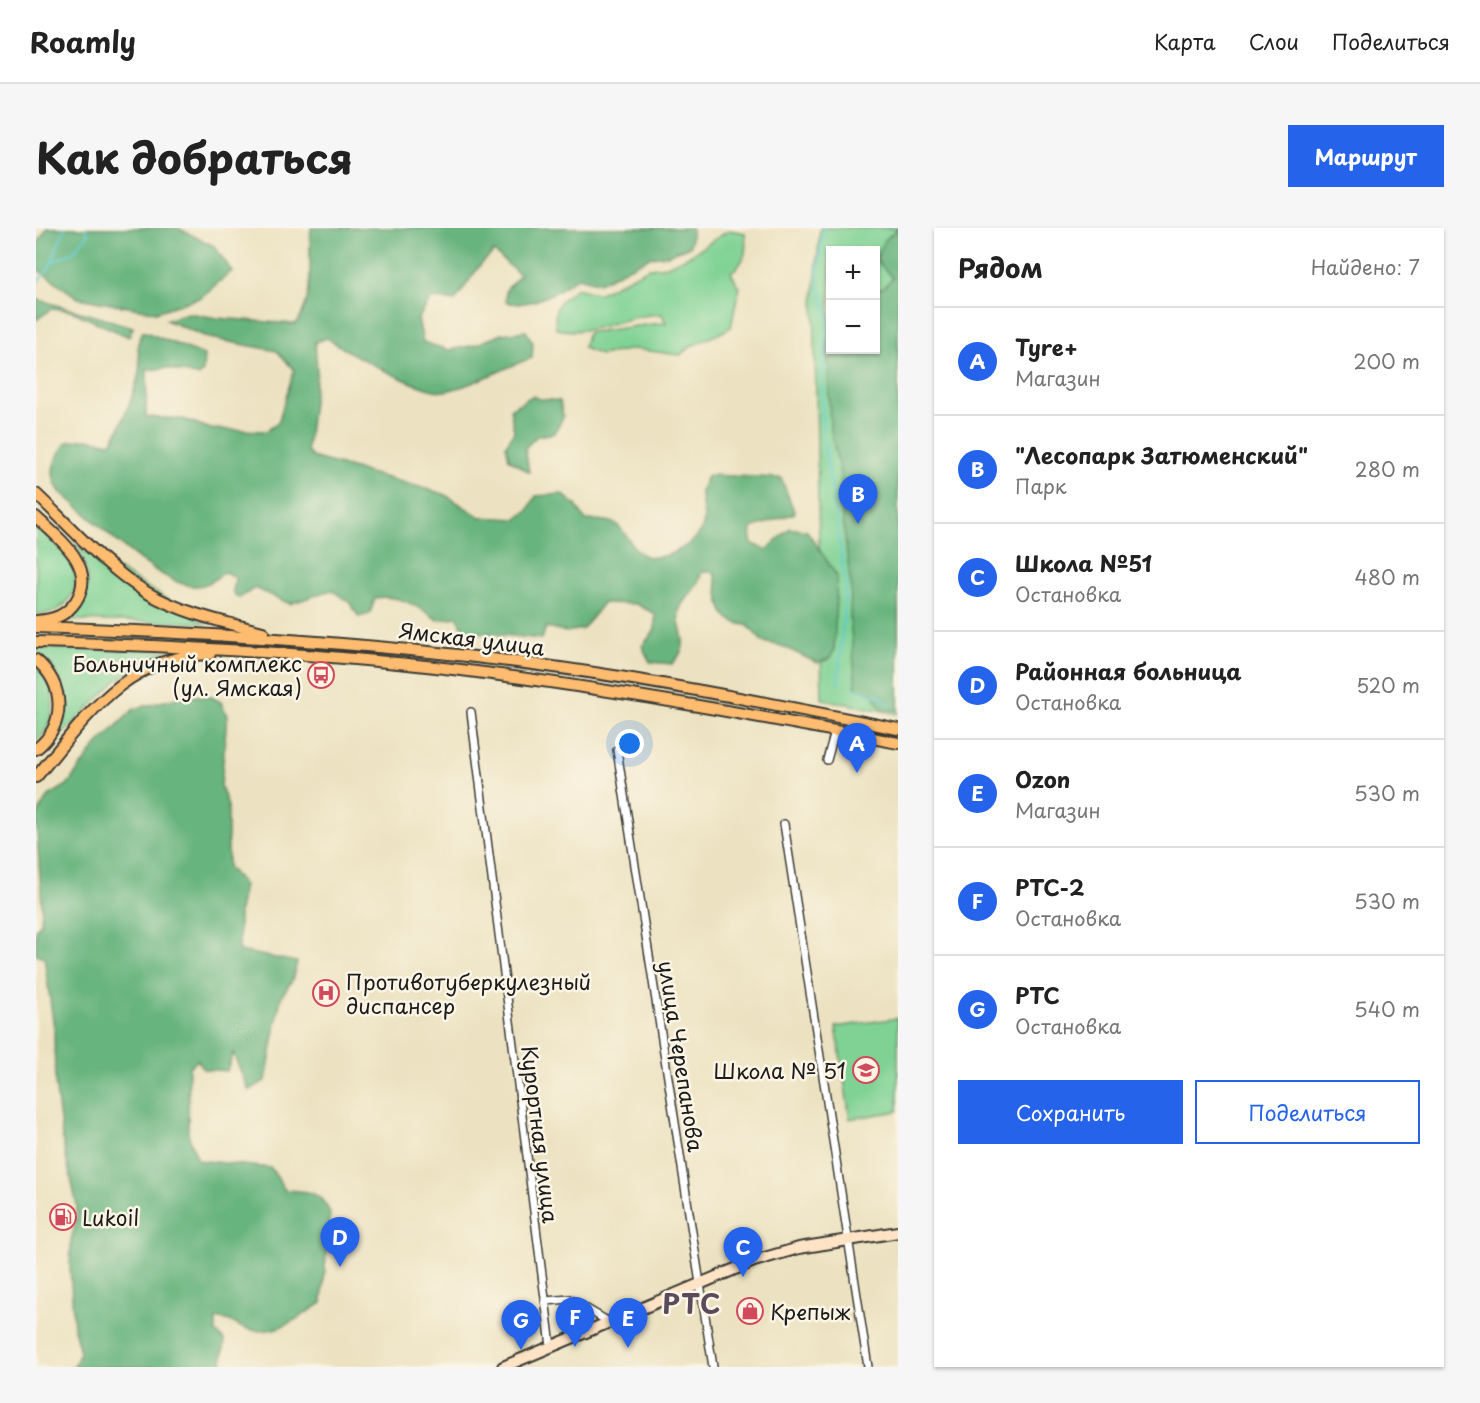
<!DOCTYPE html>
<html lang="ru">
<meta charset="utf-8">
<style>
:root{--surface:#fff;--page:#f6f6f6;--text:#222;--muted:#767676;--line:#e0e0e0;--accent:#2563eb}
body{margin:0;font-family:"Playpen Sans",sans-serif;background:var(--page);color:var(--text)}
.controls{position:absolute;right:18px;top:18px;display:grid;overflow:hidden;border-radius:0px;box-shadow:0 2px 4px #0004}
.controls button{width:54px;height:54px;display:grid;place-items:center;padding:0;border:0;border-bottom:2px solid var(--line);background:var(--surface);color:var(--text);font:30px sans-serif}
.you{position:absolute;left:594px;top:516px;width:21px;height:21px;margin:-15px;border:4px solid #fff;border-radius:50%;background:#1a73e8;box-shadow:0 0 0 9px #1a73e833}
.badge{display:grid;place-items:center;width:39px;height:39px;border-radius:50%;background:var(--accent);color:#fff;font-size:20px;font-weight:700}
.pin{position:absolute;translate:-50% -50px;filter:drop-shadow(0 2px 3px #0008)}
.pin::after{content:'';position:absolute;top:32px;width:21px;height:18px;background:inherit;clip-path:polygon(0 0,100% 0,50% 100%)}
.list{margin:0;padding:0;list-style:none}
h2{display:flex;justify-content:space-between;align-items:center;height:78px;margin:0;padding:0 24px;font-size:26px}
h2 small{font-size:20px;font-weight:400;color:var(--muted)}
.list li{display:grid;grid-template-columns:39px 1fr auto;gap:18px;align-items:center;box-sizing:border-box;height:108px;padding:0 24px;border-top:2px solid var(--line)}
.list b{display:block;font-size:22px;white-space:nowrap}
.list p{margin:0;font-size:20px;white-space:nowrap;color:var(--muted)}
.list em{font-size:20px;font-style:normal;color:var(--muted)}
.actions{display:flex;gap:12px;padding:18px 24px}
.actions a{flex:1;padding:14px 0;border:2px solid var(--accent);border-radius:0px;text-align:center;font-size:21px;color:var(--accent)}
.actions .main{background:var(--accent);color:#fff}
.map{position:relative;flex:none;width:862px;height:1139px;overflow:hidden;border-radius:0px}
header{display:flex;align-items:center;gap:36px;box-sizing:border-box;height:84px;padding:0 30px;background:var(--surface);border-bottom:2px solid var(--line)}
header strong{font-size:28px}
nav{display:flex;gap:33px;margin-inline-start:auto;font-size:21px}
.intro{display:flex;align-items:center;justify-content:space-between;box-sizing:border-box;height:144px;padding:0 36px}
h1{margin:0;font-size:42px}
.button{padding:15px 27px;border-radius:0px;background:var(--accent);color:#fff;font-size:21px;font-weight:700}
main{display:flex;gap:36px;padding:0 36px}
aside{flex:1;background:var(--surface);border-radius:0px;box-shadow:0 2px 4px #0004}
.map>svg:first-child{display:block}
.green{fill:#7fd294;stroke:#4e7758;stroke-width:1.5;fill-rule:evenodd}
.forest{fill:#67b47e;stroke:#42684d;stroke-width:1.5}
.lines{fill:none;stroke-linecap:round;stroke-linejoin:round}
.stream{stroke:#5cc9d0;stroke-width:2}
.street-casing{stroke:#3b3a35;stroke-width:10}
.secondary-casing{stroke:#3b3a35;stroke-width:14}
.primary-casing{stroke:#3b3a35;stroke-width:14}
.street{stroke:#fff;stroke-width:7}
.secondary{stroke:#fee4c5;stroke-width:10}
.primary{stroke:#fdbc6f;stroke-width:10}
.labels{text-anchor:middle;dominant-baseline:central;stroke-width:5;stroke-linejoin:round;paint-order:stroke}
.street-label{font-size:21px;fill:#1c1c1c;stroke:#fcf5e5}
.poi-label{font-size:21px;fill:#1c1c1c;stroke:#fcf5e5;text-anchor:start}
.district-label{font-size:27px;font-weight:bold;letter-spacing:1.5px;fill:#5a4a5b;stroke:#fcf5e5}
</style>
<header>
<strong>Roamly</strong>
<nav><a>Карта</a><a>Слои</a><a>Поделиться</a></nav>
</header>
<div class="intro"><h1>Как добраться</h1><a class="button">Маршрут</a></div>
<main>
<div class="map">
<svg width="862" height="1139" viewBox="0 0 862 1139">
<rect width="100%" height="100%" fill="#fcf5e5"/>
<filter id="ink" filterUnits="userSpaceOnUse"><feTurbulence type="fractalNoise" baseFrequency=".0167" numOctaves="2"/><feDisplacementMap in="SourceGraphic" scale="12" xChannelSelector="R" yChannelSelector="G"/><feConvolveMatrix kernelMatrix="1 2 1 2 8 2 1 2 1" color-interpolation-filters="sRGB"/></filter>
<filter id="wash" filterUnits="userSpaceOnUse"><feTurbulence type="fractalNoise" baseFrequency=".008" numOctaves="4" result="noise"/><feDisplacementMap in="SourceGraphic" scale="24" xChannelSelector="R" yChannelSelector="G"/><feGaussianBlur stdDeviation="1.35" result="paint"/><feColorMatrix in="noise" values="0 0 0 0 0 0 0 0 0 0 0 0 0 0 0 0 0 1.4 0 .05"/><feComposite in="paint" operator="in"/></filter>
<g filter="url(#wash)">
<rect width="100%" height="100%" fill="#ece2c1"/>
<path class="green" d="M 784,0 L 862,0 L 862,486 L 786,471 L 778,69 ZM 794,22 L 840,22 L 840,122 L 794,122 Z
M 693,2 L 709,5 C 711,23 710,34 695,44 L 703,60 L 695,99 C 678,111 659,112 644,127 L 598,121 L 565,127 L 547,120 L 552,104 C 578,103 603,96 630,95 L 626,86 C 590,86 557,109 520,101 C 517,76 522,74 541,60 L 562,66 L 613,40 L 631,38 L 653,28 Z
M 0,298 C 19,315 54,342 33,371 C 25,383 14,386 0,386 Z
M 38,313 L 50,325 L 54,324 L 170,395 L 32,392 C 35,387 40,383 44,377 C 60,352 47,336 38,313 Z
M 0,420 L 141,423 L 142,424 L 108,436 L 82,451 L 21,512 L 19,512 C 39,480 30,444 0,424 Z
M 0,439 C 23,460 22,493 0,514 Z
M 862,790 L 862,883 L 814,891 L 800,799 Z"/>
<path class="forest" d="M 11,0 L 142,0 L 178,18 L 196,43 L 165,69 L 120,84 L 42,70 L 0,40 L 0,19 Z
M 275,0 L 656,0 L 654,18 L 632,27 L 614,29 L 563,55 L 542,49 C 523,63 495,81 470,74 L 470,62 L 484,47 L 458,24 L 444,37 L 419,73 L 395,70 L 382,91 L 387,114 L 413,122 L 439,117 L 465,106 L 490,103 L 497,115 L 496,130 C 469,139 435,159 408,163 C 386,165 311,124 291,110 L 279,114 L 281,143 L 271,222 L 276,229 L 408,266 L 444,289 L 481,291 L 492,282 L 500,268 L 526,266 L 540,277 L 549,292 C 560,293 571,291 581,297 C 590,303 594,318 604,325 C 620,337 655,320 664,304 C 673,290 664,279 665,264 C 665,259 670,252 672,247 L 745,250 L 759,285 L 716,300 L 715,315 L 731,322 L 754,300 L 771,303 L 801,348 L 798,423 L 793,431 L 781,435 L 746,418 L 727,414 L 711,397 C 678,395 685,367 678,344 L 666,344 C 664,349 662,357 658,361 C 652,370 645,373 643,384 C 639,403 659,414 636,436 L 614,434 L 606,418 L 619,402 L 619,386 L 600,376 L 567,375 L 547,401 L 530,404 L 510,399 L 506,411 L 429,403 L 421,389 L 402,392 C 382,379 364,366 339,370 L 334,386 L 323,389 L 313,374 L 295,362 L 254,376 L 219,360 L 203,370 L 197,365 L 199,349 L 189,344 C 180,350 172,358 161,358 C 123,360 54,287 24,264 C 11,245 18,231 31,214 L 51,211 L 75,215 C 85,200 99,163 103,145 C 106,126 97,124 107,103 L 168,127 L 167,144 L 163,148 L 130,140 L 111,142 L 110,189 L 148,191 L 175,201 L 230,203 L 242,195 L 258,142 L 241,123 L 173,110 L 130,92 L 152,85 L 181,90 L 260,96 C 281,65 271,35 275,0 Z
M 862,0 L 862,482 L 845,481 L 837,465 L 820,461 L 814,390 L 815,359 L 806,287 L 805,251 L 794,198 L 791,117 L 794,104 L 794,122 L 840,122 L 840,61 L 845,61 L 857,50 L 840,32 L 849,12 Z
M 0,71 L 97,99 L 93,109 L 35,83 L 17,80 L 0,92 Z
M 496,168 L 504,171 L 524,173 L 527,189 L 519,205 L 501,208 L 489,220 L 493,244 L 473,231 L 470,217 L 478,203 L 474,181 Z
M 152,467 L 176,469 L 185,474 L 191,488 L 185,558 L 192,578 L 192,639 L 208,657 L 203,683 L 203,723 L 261,734 L 256,753 L 245,769 L 230,852 L 213,863 L 197,825 L 191,843 L 167,841 L 162,832 L 153,839 L 152,906 L 162,932 L 235,940 L 249,962 C 271,963 284,962 294,985 L 286,1075 C 264,1089 239,1109 211,1101 C 197,1098 199,1091 180,1091 L 180,1104 L 189,1113 L 186,1134 L 189,1139 L 36,1139 L 40,1135 L 44,1124 L 38,1101 L 34,1040 L 35,1012 L 40,995 L 41,977 L 27,916 L 19,855 L 18,800 L 8,729 L 0,726 L 0,701 L 5,695 L 6,679 L 0,590 L 11,569 L 31,557 L 61,517 L 98,481 Z"/>
<g class="lines">
<path class="stream" d="M 14,38 L 29,0
M 781,45 L 788,0
M 781,49 L 793,91 L 786,145 L 787,206 L 810,358 L 802,456
M 0,56 L 19,32 L 36,25 L 52,7 L 50,0
M 818,460 L 843,468 L 855,478"/>
</g>
</g>
<g filter="url(#ink)">
<g class="lines">
<defs>
<path id="street" d="M 435,484 L 515,1118
M 581,522 L 677,1139
M 791,532 L 799,503
M 748,596 L 832,1139
M 509,1073 L 534,1071 L 573,1094"/>
<path id="secondary" d="M 467,1139 L 718,1033 L 763,1020 L 862,1004"/>
<path id="primary" d="M 0,266 C 35,299 68,338 110,364 C 145,385 187,394 227,404
M 0,289 C 22,310 62,338 40,373 C 30,388 17,392 0,393
M 0,399 C 153,404 304,413 456,431 C 592,447 727,474 862,501
M 0,414 C 153,418 304,426 456,446 C 592,464 727,489 862,515
M 0,432 C 29,456 31,497 0,521
M 0,549 C 50,490 88,428 174,426"/>
</defs>
<use href="#street" class="street-casing"/>
<use href="#secondary" class="secondary-casing"/>
<use href="#primary" class="primary-casing"/>
<use href="#street" class="street"/>
<use href="#secondary" class="secondary"/>
<use href="#primary" class="primary"/>
</g>
</g>
<defs>
<symbol id="bus-ring" viewBox="-11 -11 22 22"><circle r="9.5" fill="#fcf5e5" stroke="#d1495b" stroke-width="1.5"/><path d="M-5-6H5V4H4V6H2V4H-2V6H-4V4H-5ZM-3.5-4V0h7V-4ZM-3.5 1.2v1.5H-2V1.2ZM2 1.2v1.5H3.5V1.2Z" fill="#d1495b"/></symbol>
<symbol id="hospital-ring" viewBox="-11 -11 22 22"><circle r="9.5" fill="#fcf5e5" stroke="#d1495b" stroke-width="1.5"/><path d="M-5-5h3v3.5h4V-5h3V5h-3V1.5h-4V5h-3Z" fill="#d1495b"/></symbol>
<symbol id="school-ring" viewBox="-11 -11 22 22"><circle r="9.5" fill="#fcf5e5" stroke="#d1495b" stroke-width="1.5"/><path d="M0-5L7-2L0 1L-7-2ZM-4 1L0 2.5L4 1V4Q0 6-4 4Z" fill="#d1495b"/></symbol>
<symbol id="fuel-ring" viewBox="-11 -11 22 22"><circle r="9.5" fill="#fcf5e5" stroke="#d1495b" stroke-width="1.5"/><path d="M-5.5-6h7V0h2V4h1.3V-2.5L3-4.5l.8-.8L6-3V5H2.5V1h-1V6h-7ZM-4.2-4.7v3.2H.2V-4.7Z" fill="#d1495b"/></symbol>
<symbol id="shop-ring" viewBox="-11 -11 22 22"><circle r="9.5" fill="#fcf5e5" stroke="#d1495b" stroke-width="1.5"/><path d="M-5-2.5h2.3a2.7 3.5 0 0 1 5.4 0H5L5.5 6h-11ZM-1.5-2.5h3a1.5 2.3 0 0 0-3 0Z" fill="#d1495b"/></symbol>
</defs>
<g fill-rule="evenodd">
<use href="#bus-ring" x="270" y="432" width="30" height="30"/>
<use href="#hospital-ring" x="275" y="750" width="30" height="30"/>
<use href="#school-ring" x="815" y="827" width="30" height="30"/>
<use href="#fuel-ring" x="12" y="974" width="30" height="30"/>
<use href="#shop-ring" x="699" y="1068" width="30" height="30"/>
</g>
<g class="labels">
<g class="street-label">
<text transform="translate(436 410) rotate(7)">Ямская улица</text>
<text transform="translate(646 828) rotate(81)">улица Черепанова</text>
<text transform="translate(505 906) rotate(83)">Курортная улица</text>
</g>
<g class="poi-label">
<text x="266" y="435" text-anchor="end">Больничный комплекс<tspan x="266" dy="24">(ул. Ямская)</tspan></text>
<text x="310" y="753">Противотуберкулезный<tspan x="310" dy="24">диспансер</tspan></text>
<text x="810" y="842" text-anchor="end">Школа № 51</text>
<text x="46" y="989">Lukoil</text>
<text x="734" y="1083">Крепыж</text>
</g>
<g class="district-label">
<text x="656" y="1074">РТС</text>
</g>
</g>
</svg>
<div class="controls">
<button>+</button>
<button>−</button>
</div>
<div class="you"></div>
<div class="pin badge" style="left:821px;top:545px">A</div>
<div class="pin badge" style="left:822px;top:296px">B</div>
<div class="pin badge" style="left:707px;top:1049px">C</div>
<div class="pin badge" style="left:304px;top:1039px">D</div>
<div class="pin badge" style="left:592px;top:1120px">E</div>
<div class="pin badge" style="left:539px;top:1119px">F</div>
<div class="pin badge" style="left:485px;top:1122px">G</div>
</div>
<aside>
<h2>Рядом<small>Найдено: 7</small></h2>
<ul class="list">
<li><span class="badge">A</span><div><b>Tyre+</b><p>Магазин</p></div><em>200 m</em></li>
<li><span class="badge">B</span><div><b>&quot;Лесопарк Затюменский&quot;</b><p>Парк</p></div><em>280 m</em></li>
<li><span class="badge">C</span><div><b>Школа №51</b><p>Остановка</p></div><em>480 m</em></li>
<li><span class="badge">D</span><div><b>Районная больница</b><p>Остановка</p></div><em>520 m</em></li>
<li><span class="badge">E</span><div><b>Ozon</b><p>Магазин</p></div><em>530 m</em></li>
<li><span class="badge">F</span><div><b>РТС-2</b><p>Остановка</p></div><em>530 m</em></li>
<li><span class="badge">G</span><div><b>РТС</b><p>Остановка</p></div><em>540 m</em></li>
</ul>
<div class="actions"><a class="main">Сохранить</a><a>Поделиться</a></div>
</aside>
</main>
